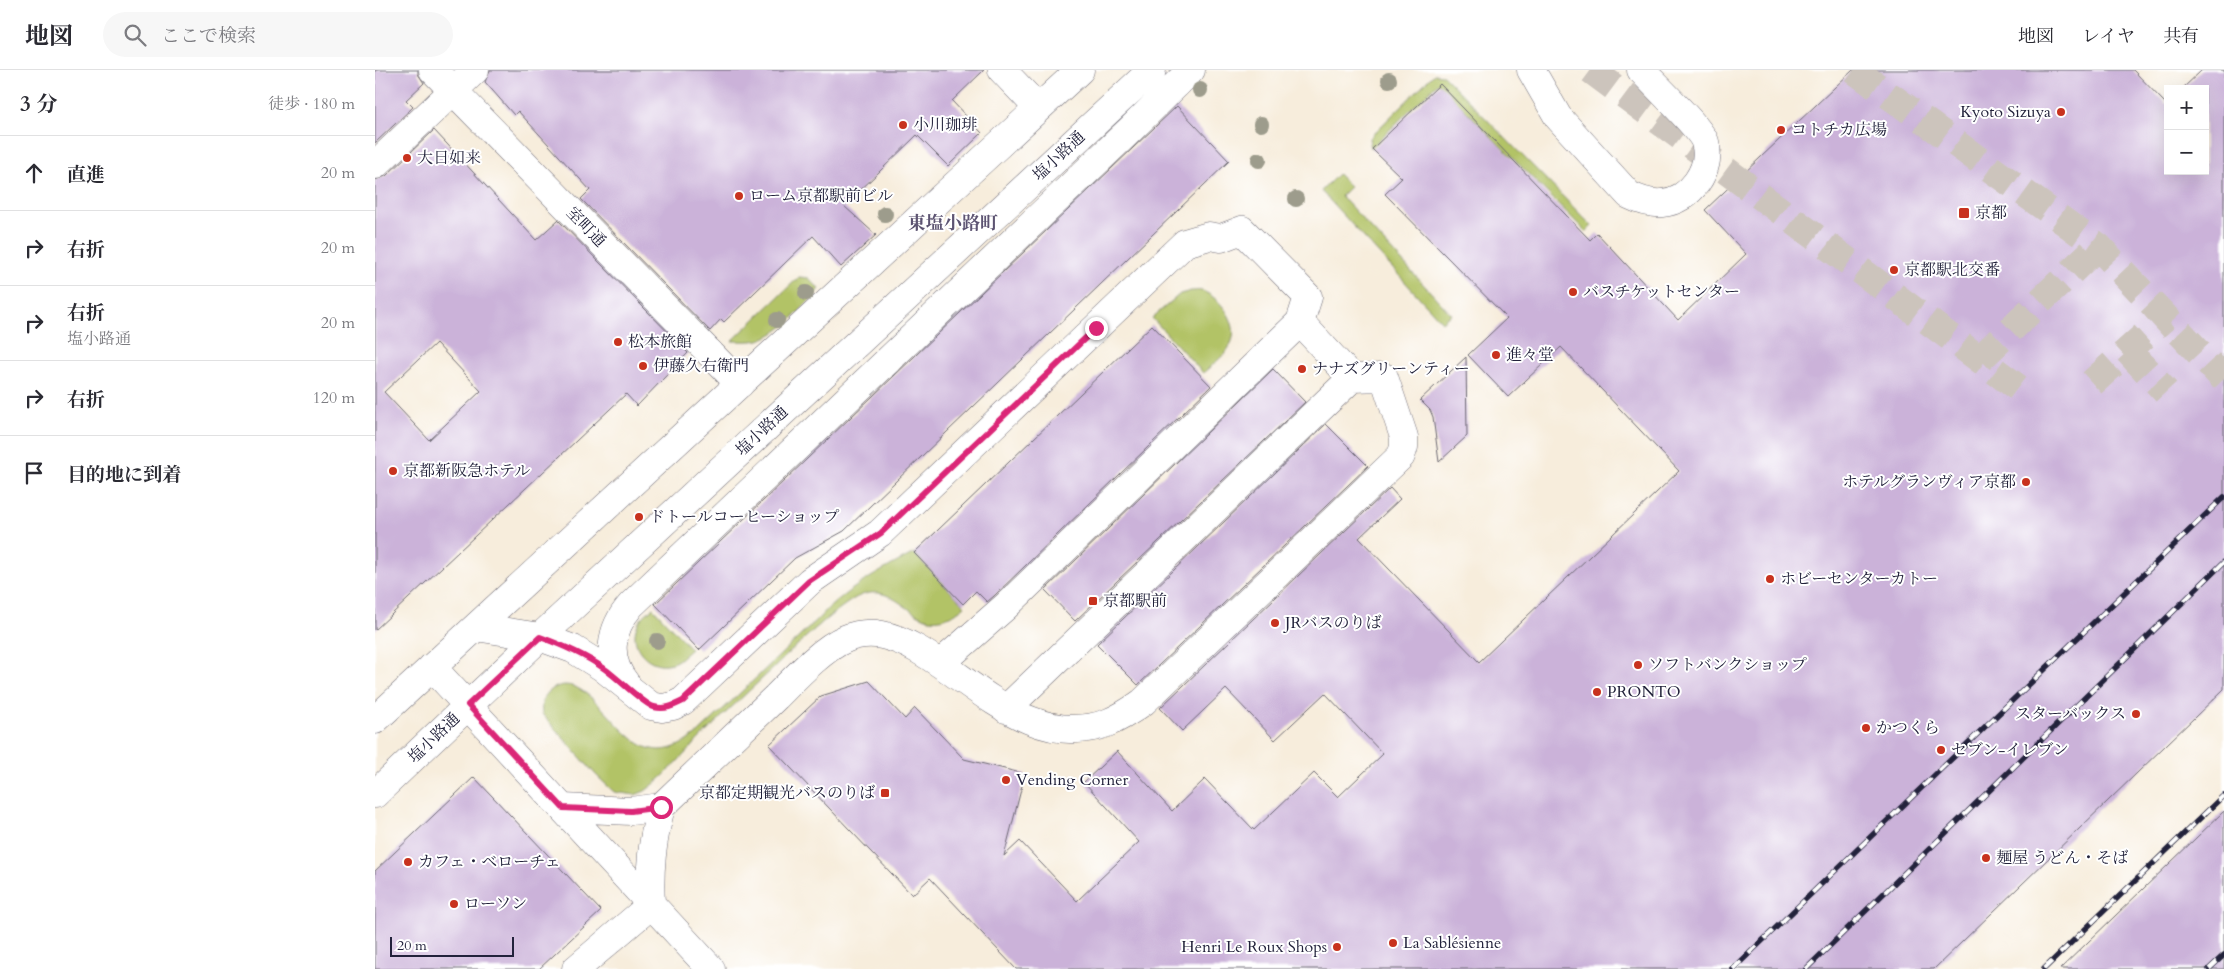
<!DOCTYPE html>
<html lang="ja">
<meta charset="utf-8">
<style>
:root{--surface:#fff;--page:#f7f7f7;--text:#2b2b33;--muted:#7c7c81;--line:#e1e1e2}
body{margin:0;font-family:Cardo,"Noto Serif JP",serif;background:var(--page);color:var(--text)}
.controls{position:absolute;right:15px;top:15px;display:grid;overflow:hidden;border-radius:0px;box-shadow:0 5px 20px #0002}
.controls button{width:45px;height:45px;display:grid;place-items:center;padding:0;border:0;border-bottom:1px solid var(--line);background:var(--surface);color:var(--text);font:25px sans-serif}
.scale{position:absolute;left:15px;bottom:12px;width:124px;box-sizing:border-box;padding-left:5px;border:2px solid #22223b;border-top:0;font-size:14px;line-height:18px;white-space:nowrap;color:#22223b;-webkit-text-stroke:4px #fff;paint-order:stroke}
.stop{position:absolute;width:15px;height:15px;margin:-11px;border:4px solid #db2777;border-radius:50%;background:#fff}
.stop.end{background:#db2777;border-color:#fff;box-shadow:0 1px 5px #0008}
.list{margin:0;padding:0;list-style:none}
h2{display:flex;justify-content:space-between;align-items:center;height:65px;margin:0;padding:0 20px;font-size:21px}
h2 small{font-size:16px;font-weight:400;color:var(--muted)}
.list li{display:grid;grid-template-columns:32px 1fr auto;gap:15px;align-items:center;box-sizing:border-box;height:75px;padding:0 20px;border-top:1px solid var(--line)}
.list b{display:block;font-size:19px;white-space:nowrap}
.list p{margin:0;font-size:16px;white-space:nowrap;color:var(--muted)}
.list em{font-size:16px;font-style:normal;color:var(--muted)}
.icon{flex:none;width:28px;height:28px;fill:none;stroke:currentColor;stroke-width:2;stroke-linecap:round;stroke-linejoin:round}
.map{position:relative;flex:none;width:1849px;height:899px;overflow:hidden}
header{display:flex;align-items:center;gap:30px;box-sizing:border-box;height:70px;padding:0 25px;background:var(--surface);border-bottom:1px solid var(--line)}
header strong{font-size:24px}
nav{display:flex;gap:28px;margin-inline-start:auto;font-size:18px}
.search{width:350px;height:45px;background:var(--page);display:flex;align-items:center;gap:12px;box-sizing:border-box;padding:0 18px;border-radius:28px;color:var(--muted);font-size:19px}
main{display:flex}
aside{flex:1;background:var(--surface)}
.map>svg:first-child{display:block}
.green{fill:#b2c366;stroke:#6a7250}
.building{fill:#cbb2d9;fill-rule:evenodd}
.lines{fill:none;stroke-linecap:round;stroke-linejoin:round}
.minor-tunnel{stroke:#ccc4bc;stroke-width:28;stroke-dasharray:28 14;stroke-linecap:butt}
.minor-casing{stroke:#6d6973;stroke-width:29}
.minor{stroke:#fff;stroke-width:28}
.rail-casing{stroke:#22223b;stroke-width:5.5}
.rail{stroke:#fff;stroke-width:4;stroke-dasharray:11;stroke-linecap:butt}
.tree{fill:#9d9c8c}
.route{stroke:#db2777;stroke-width:6}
.poi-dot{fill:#c8321e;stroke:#fff;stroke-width:2}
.labels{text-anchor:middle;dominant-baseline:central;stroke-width:4;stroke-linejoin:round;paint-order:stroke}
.poi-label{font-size:16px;fill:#22223b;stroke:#fff;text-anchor:start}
.street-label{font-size:16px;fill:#22223b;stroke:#fff}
.neighbourhood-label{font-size:18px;font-weight:bold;fill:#5d5472;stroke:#fff}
</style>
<header>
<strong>地図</strong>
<div class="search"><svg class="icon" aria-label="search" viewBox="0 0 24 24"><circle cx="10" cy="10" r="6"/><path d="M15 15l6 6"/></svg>ここで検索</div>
<nav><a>地図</a><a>レイヤ</a><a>共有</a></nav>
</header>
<main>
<aside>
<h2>3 分<small>徒歩 · 180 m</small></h2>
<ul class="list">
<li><svg class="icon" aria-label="ahead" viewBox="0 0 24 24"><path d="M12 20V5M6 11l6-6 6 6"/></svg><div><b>直進</b></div><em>20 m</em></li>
<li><svg class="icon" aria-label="right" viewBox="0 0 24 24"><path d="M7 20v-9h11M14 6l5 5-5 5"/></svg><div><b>右折</b></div><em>20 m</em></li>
<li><svg class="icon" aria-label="right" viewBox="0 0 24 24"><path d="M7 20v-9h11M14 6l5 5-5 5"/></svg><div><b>右折</b><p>塩小路通</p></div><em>20 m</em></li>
<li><svg class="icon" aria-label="right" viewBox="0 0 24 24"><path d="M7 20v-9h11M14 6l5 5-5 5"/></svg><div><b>右折</b></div><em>120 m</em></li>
<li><svg class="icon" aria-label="arrive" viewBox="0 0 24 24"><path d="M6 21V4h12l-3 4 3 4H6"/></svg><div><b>目的地に到着</b></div></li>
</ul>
</aside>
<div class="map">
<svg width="1849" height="899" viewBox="0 0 1849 899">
<rect width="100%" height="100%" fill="#fff"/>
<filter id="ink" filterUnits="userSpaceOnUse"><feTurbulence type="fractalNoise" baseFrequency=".02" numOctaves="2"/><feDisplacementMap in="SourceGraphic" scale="10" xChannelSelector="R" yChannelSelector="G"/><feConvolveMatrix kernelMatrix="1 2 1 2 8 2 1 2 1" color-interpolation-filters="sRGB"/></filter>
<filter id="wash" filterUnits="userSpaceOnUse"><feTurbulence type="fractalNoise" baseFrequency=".0096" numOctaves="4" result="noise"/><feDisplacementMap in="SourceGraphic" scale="20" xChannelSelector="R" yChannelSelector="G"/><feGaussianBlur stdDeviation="1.12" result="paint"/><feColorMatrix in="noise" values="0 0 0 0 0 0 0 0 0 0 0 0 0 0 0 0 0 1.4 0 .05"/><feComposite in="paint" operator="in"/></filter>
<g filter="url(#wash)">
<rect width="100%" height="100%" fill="#f7eddc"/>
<path class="green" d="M 1059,4 L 1068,5 L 1217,156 L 1211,162 L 1063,13 L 996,78 L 994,68 Z
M 963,104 L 975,117 L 966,126 L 1076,244 L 1067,252 L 946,121 Z
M 424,207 L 434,208 L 444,219 C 431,235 406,264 384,270 C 375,272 366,271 357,271 Z
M 816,221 C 819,221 824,220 827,221 C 845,227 864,253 857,271 C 853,284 838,294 828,303 L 777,248 L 805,224 Z
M 539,483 L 590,536 C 538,580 526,499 477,530 C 450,548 425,572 402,595 C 376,619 350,643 325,668 C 307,686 290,707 270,721 L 260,725 L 239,722 L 221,705 L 167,644 C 166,633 167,627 176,620 C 211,595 243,673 277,679 C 294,683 310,673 323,663 L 443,549 C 468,520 506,501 539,483 Z
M 278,538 L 316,579 C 310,584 304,591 297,593 C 275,600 253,577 262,556 C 265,548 272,543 278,538 Z"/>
<g id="blocks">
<path class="building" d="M 0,0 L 43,0 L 43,4 L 49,13 L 31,30 L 38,37 L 0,73 Z
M 115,0 L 609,0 L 577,31 L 607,63 L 573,96 L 542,65 L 469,136 L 501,165 L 466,197 L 438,166 L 349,252 L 346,249 L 335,261 L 206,129 L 215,120 L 143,41 L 139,45 L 110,12 Z
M 1478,0 L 1758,0 L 1791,34 L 1793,32 L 1793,101 L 1830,101 L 1830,19 L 1807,19 L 1827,0 L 1849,0 L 1849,619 L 1559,899 L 641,899 L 555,808 L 537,825 L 394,675 L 446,626 L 494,611 L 530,649 L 540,638 L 589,689 L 650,704 L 629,786 L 645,771 L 702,831 L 764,772 L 709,712 L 742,681 L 797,741 L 830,709 L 879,760 L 939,703 L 963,727 L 1008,684 L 950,623 L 900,670 L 851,619 L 807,661 L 785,638 L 1015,418 L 1025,429 L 984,468 L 1104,592 L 1304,401 L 1186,277 L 1133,327 L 1093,285 L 1132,248 L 1010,124 L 1027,108 L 997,79 L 1065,14 L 1215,170 L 1222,163 L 1303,250 L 1371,184 L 1330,140 Z
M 802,36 L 854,91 L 469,461 L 420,488 L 324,580 L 280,534 Z
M 59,60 L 161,170 L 183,150 L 313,283 L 262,336 L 251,324 L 0,560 L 0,110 L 11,106 ZM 61,273 L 106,321 L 54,370 L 9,322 Z
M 777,255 L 836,316 L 619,526 L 612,532 L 601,521 L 588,534 L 539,483 Z
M 1091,287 L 1092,366 L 1064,392 L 1058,347 L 1055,340 L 1045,330 Z
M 898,299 L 930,332 L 700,551 L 670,520 Z
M 951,354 L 993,396 L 763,615 L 722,574 Z
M 99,707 L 226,841 L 164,899 L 0,899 L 0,801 Z
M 1849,741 L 1849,899 L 1685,899 Z"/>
</g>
</g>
<g filter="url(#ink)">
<use href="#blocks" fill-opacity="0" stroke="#6d6973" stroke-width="1"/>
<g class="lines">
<path class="minor-tunnel" d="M 1216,0 L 1650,323
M 1479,0 L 1723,176 L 1849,309
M 1753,281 L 1791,322
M 1605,289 L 1723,176
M 1717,313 L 1790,247"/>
<defs>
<path id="minor" d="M 58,0 L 365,314
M 627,0 L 663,38
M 1156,0 L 1183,47 L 1254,125 C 1264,130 1275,134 1287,133 C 1315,131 1338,99 1330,72 C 1326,59 1278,13 1266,0
M 0,95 L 100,0
M 925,252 L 977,308
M 101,557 L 165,567 L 198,579 L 227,597 L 276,636 L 287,638 L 298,636 L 308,631 L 435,511 L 505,463 L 810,173 L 834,166 L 846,168 L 867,160 L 933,227 L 925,252 L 630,537 L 566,593
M 57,597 L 336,899
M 252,615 C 230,589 235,559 256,535 L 756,59 L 816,0
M 0,650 L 705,0
M 0,724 L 165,567 L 777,0
M 188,738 L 256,741 L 286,737
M 276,835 C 274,799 277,772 286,737 C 324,701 362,664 401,627 C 419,609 448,578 470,569 C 496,558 519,566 542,579 C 600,612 659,680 732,653 C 745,648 757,640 768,632 L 1026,386 L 1029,377 L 1029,367 L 1009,307 L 977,308 L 631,639
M 201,899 L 276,835"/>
</defs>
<use href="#minor" class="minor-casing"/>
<use href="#minor" class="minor"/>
<defs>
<path id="rail" d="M 1358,899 L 1849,427
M 1431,899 L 1849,492
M 1669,899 L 1849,725
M 1834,899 L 1849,885"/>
</defs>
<use href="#rail" class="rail-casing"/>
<use href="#rail" class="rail"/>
</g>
<g class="tree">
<circle cx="1014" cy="10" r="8"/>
<circle cx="825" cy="20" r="8"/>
<circle cx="886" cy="54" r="8"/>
<circle cx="884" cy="90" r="8"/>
<circle cx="921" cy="129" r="8"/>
<circle cx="510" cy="144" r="8"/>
<circle cx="431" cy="223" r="8"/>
<circle cx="402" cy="250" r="8"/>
<circle cx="282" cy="571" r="8"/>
</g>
</g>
<g class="lines" filter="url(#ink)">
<path class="route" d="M 286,737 L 256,741 L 188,738 L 93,635 L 165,567 C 187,575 208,584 227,597 C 240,605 268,634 279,637 C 290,640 298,636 308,631 L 434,511 L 506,463 L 721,258"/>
</g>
<g class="poi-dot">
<circle cx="1686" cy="42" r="5"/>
<circle cx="528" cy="55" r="5"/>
<circle cx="1406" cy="60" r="5"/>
<circle cx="32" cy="88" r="5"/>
<circle cx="364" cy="126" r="5"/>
<rect x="1583" y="137" width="12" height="12" rx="2.5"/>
<circle cx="1519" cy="200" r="5"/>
<circle cx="1198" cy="222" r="5"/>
<circle cx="243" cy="272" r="5"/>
<circle cx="1121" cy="285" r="5"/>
<circle cx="268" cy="296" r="5"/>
<circle cx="927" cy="299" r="5"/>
<circle cx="18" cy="401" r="5"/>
<circle cx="1651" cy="412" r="5"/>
<circle cx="264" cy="447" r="5"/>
<circle cx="1395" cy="509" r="5"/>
<rect x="713" y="526" width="10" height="10" rx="2.5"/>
<circle cx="900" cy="553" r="5"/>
<circle cx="1263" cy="595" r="5"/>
<circle cx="1222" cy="622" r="5"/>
<circle cx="1761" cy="644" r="5"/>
<circle cx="1491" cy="658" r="5"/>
<circle cx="1566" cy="680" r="5"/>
<circle cx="631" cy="710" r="5"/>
<rect x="505" y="718" width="10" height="10" rx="2.5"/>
<circle cx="1611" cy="788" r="5"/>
<circle cx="33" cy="792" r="5"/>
<circle cx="79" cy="834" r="5"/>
<circle cx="1018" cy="873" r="5"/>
<circle cx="962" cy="877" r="5"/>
</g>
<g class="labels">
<g class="poi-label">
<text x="1676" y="42" text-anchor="end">Kyoto Sizuya</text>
<text x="538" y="55">小川珈琲</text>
<text x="1416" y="60">コトチカ広場</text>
<text x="42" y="88">大日如来</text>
<text x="374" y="126">ローム京都駅前ビル</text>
<text x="1600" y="143">京都</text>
<text x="1529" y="200">京都駅北交番</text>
<text x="1208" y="222">バスチケットセンター</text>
<text x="253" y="272">松本旅館</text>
<text x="1131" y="285">進々堂</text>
<text x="278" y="296">伊藤久右衛門</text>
<text x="937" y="299">ナナズグリーンティー</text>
<text x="28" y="401">京都新阪急ホテル</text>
<text x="1641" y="412" text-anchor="end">ホテルグランヴィア京都</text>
<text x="274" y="447">ドトールコーヒーショップ</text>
<text x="1405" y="509">ホビーセンターカトー</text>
<text x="728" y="531">京都駅前</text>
<text x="910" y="553">JRバスのりば</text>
<text x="1273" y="595">ソフトバンクショップ</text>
<text x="1232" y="622">PRONTO</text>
<text x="1751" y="644" text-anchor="end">スターバックス</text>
<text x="1501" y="658">かつくら</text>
<text x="1576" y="680">セブン-イレブン</text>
<text x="641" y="710">Vending Corner</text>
<text x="500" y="723" text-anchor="end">京都定期観光バスのりば</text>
<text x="1621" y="788">麺屋 うどん・そば</text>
<text x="43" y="792">カフェ・ベローチェ</text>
<text x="89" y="834">ローソン</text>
<text x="1028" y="873">La Sablésienne</text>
<text x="952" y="877" text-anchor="end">Henri Le Roux Shops</text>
</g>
<g class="street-label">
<text transform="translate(684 86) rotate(-43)">塩小路通</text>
<text transform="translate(211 157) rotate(46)">室町通</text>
<text transform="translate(387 361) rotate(-43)">塩小路通</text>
<text transform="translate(59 668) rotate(-44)">塩小路通</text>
</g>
<g class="neighbourhood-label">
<text x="578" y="153">東塩小路町</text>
</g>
</g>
</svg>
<div class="controls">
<button>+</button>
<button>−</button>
</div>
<div class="scale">20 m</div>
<div class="stop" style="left:286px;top:737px"></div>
<div class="stop end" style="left:721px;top:258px"></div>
</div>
</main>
